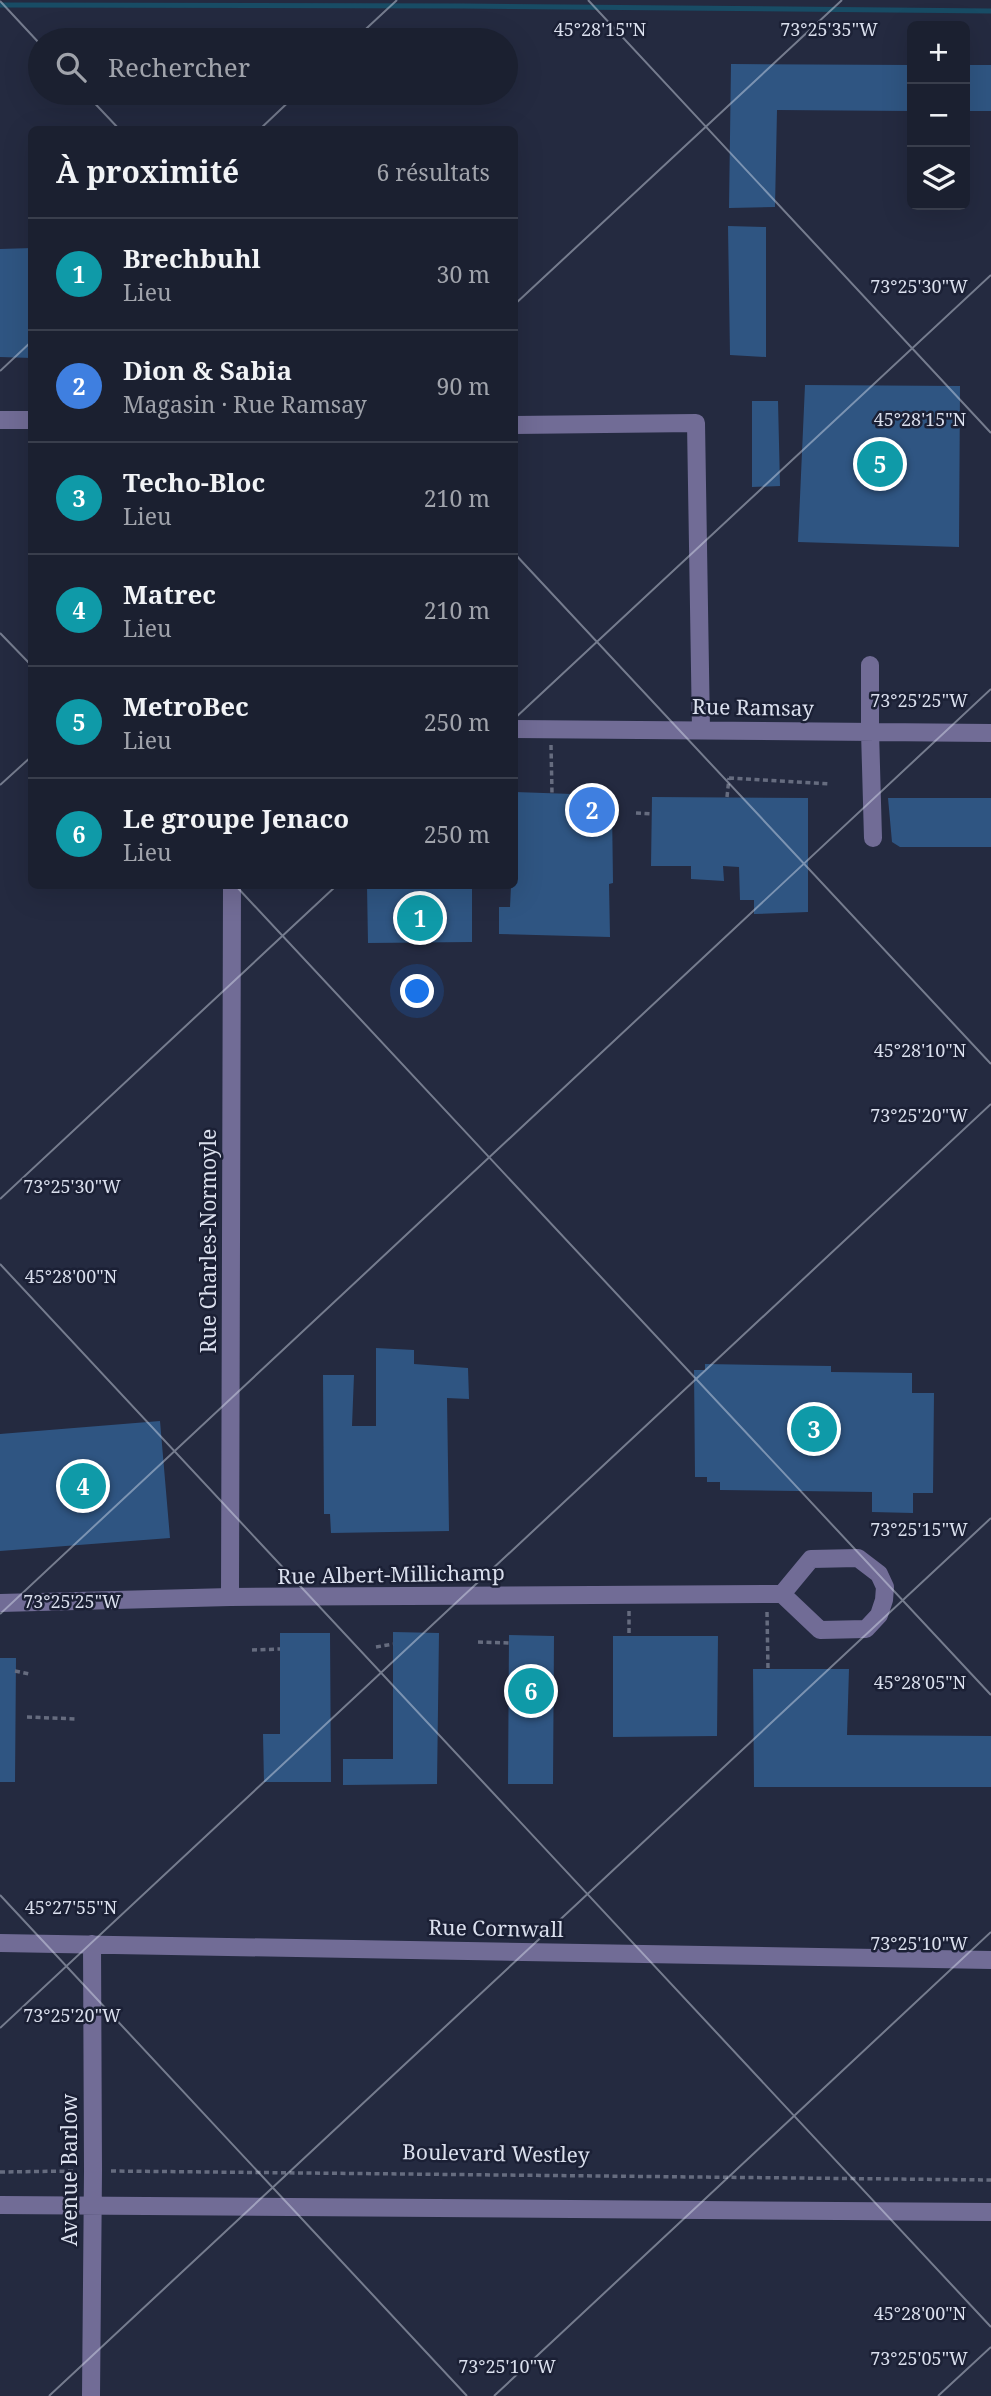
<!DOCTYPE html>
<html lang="fr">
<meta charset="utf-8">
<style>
:root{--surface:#1b2030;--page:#242838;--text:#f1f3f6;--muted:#a0a3ab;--line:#393e4c;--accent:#8c9099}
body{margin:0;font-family:"Noto Serif",serif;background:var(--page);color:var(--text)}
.controls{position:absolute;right:21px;top:21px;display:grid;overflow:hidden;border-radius:10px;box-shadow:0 7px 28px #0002}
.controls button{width:63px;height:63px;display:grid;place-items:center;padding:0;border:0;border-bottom:2px solid var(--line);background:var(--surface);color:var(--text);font:35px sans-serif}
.you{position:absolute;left:418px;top:992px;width:24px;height:24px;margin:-18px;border:5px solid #fff;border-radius:50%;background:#1a73e8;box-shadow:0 0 0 10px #1a73e833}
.badge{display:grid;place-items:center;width:46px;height:46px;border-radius:50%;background:var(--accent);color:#fff;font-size:23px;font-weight:700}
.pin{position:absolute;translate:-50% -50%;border:4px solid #fff;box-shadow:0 2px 7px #0006}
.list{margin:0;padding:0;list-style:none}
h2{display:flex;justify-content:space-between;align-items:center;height:91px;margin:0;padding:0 28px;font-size:30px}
h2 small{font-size:23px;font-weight:400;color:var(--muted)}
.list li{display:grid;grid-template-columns:46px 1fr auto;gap:21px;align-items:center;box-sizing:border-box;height:112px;padding:0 28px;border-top:2px solid var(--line)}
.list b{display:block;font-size:26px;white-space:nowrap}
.list p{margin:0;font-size:23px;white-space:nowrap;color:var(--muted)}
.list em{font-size:23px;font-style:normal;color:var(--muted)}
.icon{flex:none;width:38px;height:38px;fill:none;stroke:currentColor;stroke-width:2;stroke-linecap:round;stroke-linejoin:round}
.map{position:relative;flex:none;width:991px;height:2396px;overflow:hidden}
.search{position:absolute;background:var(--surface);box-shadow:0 7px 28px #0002;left:28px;top:28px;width:490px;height:77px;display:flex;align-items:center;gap:18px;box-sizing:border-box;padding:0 24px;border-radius:38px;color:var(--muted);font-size:26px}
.panel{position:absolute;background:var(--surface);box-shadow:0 7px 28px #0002;left:28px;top:126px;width:490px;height:763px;border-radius:10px}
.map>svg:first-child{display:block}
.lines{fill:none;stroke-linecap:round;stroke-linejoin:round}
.stream{stroke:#184c65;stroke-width:5}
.building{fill:#2f5582}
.path{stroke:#666c7f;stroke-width:3.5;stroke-dasharray:5 3.5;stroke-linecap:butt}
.minor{stroke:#716c96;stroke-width:18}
.ticks{fill:none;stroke:#dadfed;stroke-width:2;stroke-opacity:0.45}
.labels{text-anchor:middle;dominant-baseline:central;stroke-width:5;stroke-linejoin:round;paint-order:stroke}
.street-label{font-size:21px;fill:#dadfed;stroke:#1b2035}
.ticks-label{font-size:18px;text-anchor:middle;fill:#dadfed;stroke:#1b2035;stroke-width:5;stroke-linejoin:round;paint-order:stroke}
</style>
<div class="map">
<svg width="991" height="2396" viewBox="0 0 991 2396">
<rect width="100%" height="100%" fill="#242a40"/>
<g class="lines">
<path class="stream" d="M 0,5 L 463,6 L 991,11"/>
</g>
<path class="building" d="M 731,64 L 912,65 L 912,111 L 777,110 L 775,207 L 729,208 Z
M 965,65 L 991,65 L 991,111 L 965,111 Z
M 728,226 L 766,227 L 766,357 L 730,355 Z
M 32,248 L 32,358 L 0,357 L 0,249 Z
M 805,385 L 960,386 L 959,547 L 798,542 Z
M 752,401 L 778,401 L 780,486 L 752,487 Z
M 515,792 L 601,795 L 602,808 L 612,808 L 613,883 L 609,884 L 610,937 L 499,934 L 499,907 L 510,907 L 511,886 L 514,886 Z
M 652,797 L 808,798 L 808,912 L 754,914 L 754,900 L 740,900 L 739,867 L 723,866 L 724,881 L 691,879 L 691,866 L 651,866 Z
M 888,798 L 991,798 L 991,847 L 900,847 L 892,842 Z
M 367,886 L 472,886 L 472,942 L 368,943 Z
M 376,1348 L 414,1350 L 414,1364 L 468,1368 L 469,1399 L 447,1398 L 449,1531 L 331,1533 L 330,1514 L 324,1514 L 323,1375 L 354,1375 L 352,1426 L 376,1426 Z
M 705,1364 L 831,1366 L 831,1372 L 912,1373 L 912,1393 L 934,1393 L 933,1493 L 913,1493 L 913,1513 L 872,1512 L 872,1492 L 720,1490 L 720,1482 L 707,1482 L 707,1477 L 695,1477 L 694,1370 L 705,1370 Z
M 160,1421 L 170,1538 L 0,1551 L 0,1434 Z
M 393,1632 L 439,1633 L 437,1784 L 343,1785 L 343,1759 L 393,1759 Z
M 280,1633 L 330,1633 L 331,1782 L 264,1782 L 263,1734 L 280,1734 Z
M 509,1635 L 554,1636 L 553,1784 L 508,1784 Z
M 613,1636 L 718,1636 L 717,1736 L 613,1737 Z
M 0,1658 L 16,1658 L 15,1782 L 0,1782 Z
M 753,1669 L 849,1669 L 847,1735 L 991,1736 L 991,1787 L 754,1787 Z"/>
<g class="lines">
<path class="path" d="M 551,745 L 552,793
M 729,778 L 830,784
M 727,797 L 729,778
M 636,813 L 652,814
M 629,1611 L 629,1636
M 767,1612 L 768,1669
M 478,1642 L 509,1643
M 376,1647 L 393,1644
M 252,1650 L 280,1649
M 15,1671 L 29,1674
M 27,1717 L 77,1719
M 111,2171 L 991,2180
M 0,2172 L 75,2171"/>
<path class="minor" d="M 0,420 L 32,420
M 514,425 L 696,423 L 701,730
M 870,665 L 870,731 L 873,838
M 514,729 L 991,733
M 230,1597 L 232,886
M 0,1603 L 230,1597 L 782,1594 L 820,1630 L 866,1629 L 879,1615 L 884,1600 L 885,1587 L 879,1574 L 858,1558 L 811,1559 L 782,1594
M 0,1943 L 991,1960
M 0,2205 L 991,2212
M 91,2396 L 93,2171 L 92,1944"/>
</g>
<path class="ticks" d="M 588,0 L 991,433M 0,1 L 40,44M 354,40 L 397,0M 85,93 L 120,130M 259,130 L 298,93M 514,305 L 842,0M 0,371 L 32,341M 514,553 L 991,1064M 0,633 L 32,666M 514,719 L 991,275M 0,785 L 32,756M 236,886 L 991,1695M 0,1199 L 336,886M 0,1264 L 991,2327M 0,1614 L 991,689M 0,1895 L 467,2396M 0,2028 L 991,1104M 49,2396 L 991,1518M 494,2396 L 991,1932M 938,2396 L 991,2347"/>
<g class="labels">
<g class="street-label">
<text transform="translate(753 707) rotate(1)">Rue Ramsay</text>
<text transform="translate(208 1241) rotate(-90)">Rue Charles-Normoyle</text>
<text transform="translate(391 1574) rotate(-1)">Rue Albert-Millichamp</text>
<text transform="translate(496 1928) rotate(1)">Rue Cornwall</text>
<text transform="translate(496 2153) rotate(1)">Boulevard Westley</text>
<text transform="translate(69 2170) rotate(-90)">Avenue Barlow</text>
</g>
</g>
<g class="ticks-label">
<text x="829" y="36">73°25'35"W</text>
<text x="600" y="36">45°28'15"N</text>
<text x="919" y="293">73°25'30"W</text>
<text x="920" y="426">45°28'15"N</text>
<text x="919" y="707">73°25'25"W</text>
<text x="920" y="1057">45°28'10"N</text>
<text x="919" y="1122">73°25'20"W</text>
<text x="72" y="1193">73°25'30"W</text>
<text x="71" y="1283">45°28'00"N</text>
<text x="919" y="1536">73°25'15"W</text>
<text x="72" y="1608">73°25'25"W</text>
<text x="920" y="1689">45°28'05"N</text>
<text x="71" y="1914">45°27'55"N</text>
<text x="919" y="1950">73°25'10"W</text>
<text x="72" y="2022">73°25'20"W</text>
<text x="920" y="2320">45°28'00"N</text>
<text x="919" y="2365">73°25'05"W</text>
<text x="507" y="2373">73°25'10"W</text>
</g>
</svg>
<div class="controls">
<button>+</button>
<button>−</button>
<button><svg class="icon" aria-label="layers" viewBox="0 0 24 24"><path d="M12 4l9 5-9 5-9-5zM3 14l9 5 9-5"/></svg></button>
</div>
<div class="you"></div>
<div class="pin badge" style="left:420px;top:918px;background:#0f9aa8">1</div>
<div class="pin badge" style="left:592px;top:810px;background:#3f7fe0">2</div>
<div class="pin badge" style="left:814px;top:1429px;background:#0f9aa8">3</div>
<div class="pin badge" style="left:83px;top:1486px;background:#0f9aa8">4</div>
<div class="pin badge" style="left:880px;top:464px;background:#0f9aa8">5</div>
<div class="pin badge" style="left:531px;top:1691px;background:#0f9aa8">6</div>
<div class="search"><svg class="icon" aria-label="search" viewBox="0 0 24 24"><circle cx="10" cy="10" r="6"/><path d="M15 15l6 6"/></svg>Rechercher</div>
<section class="panel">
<h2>À proximité<small>6 résultats</small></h2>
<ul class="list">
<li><span class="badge" style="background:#0f9aa8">1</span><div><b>Brechbuhl</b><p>Lieu</p></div><em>30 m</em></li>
<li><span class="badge" style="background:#3f7fe0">2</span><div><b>Dion &amp; Sabia</b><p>Magasin · Rue Ramsay</p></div><em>90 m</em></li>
<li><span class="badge" style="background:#0f9aa8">3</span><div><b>Techo-Bloc</b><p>Lieu</p></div><em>210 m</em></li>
<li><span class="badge" style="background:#0f9aa8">4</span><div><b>Matrec</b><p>Lieu</p></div><em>210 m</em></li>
<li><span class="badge" style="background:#0f9aa8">5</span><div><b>MetroBec</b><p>Lieu</p></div><em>250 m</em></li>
<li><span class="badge" style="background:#0f9aa8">6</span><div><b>Le groupe Jenaco</b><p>Lieu</p></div><em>250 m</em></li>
</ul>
</section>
</div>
